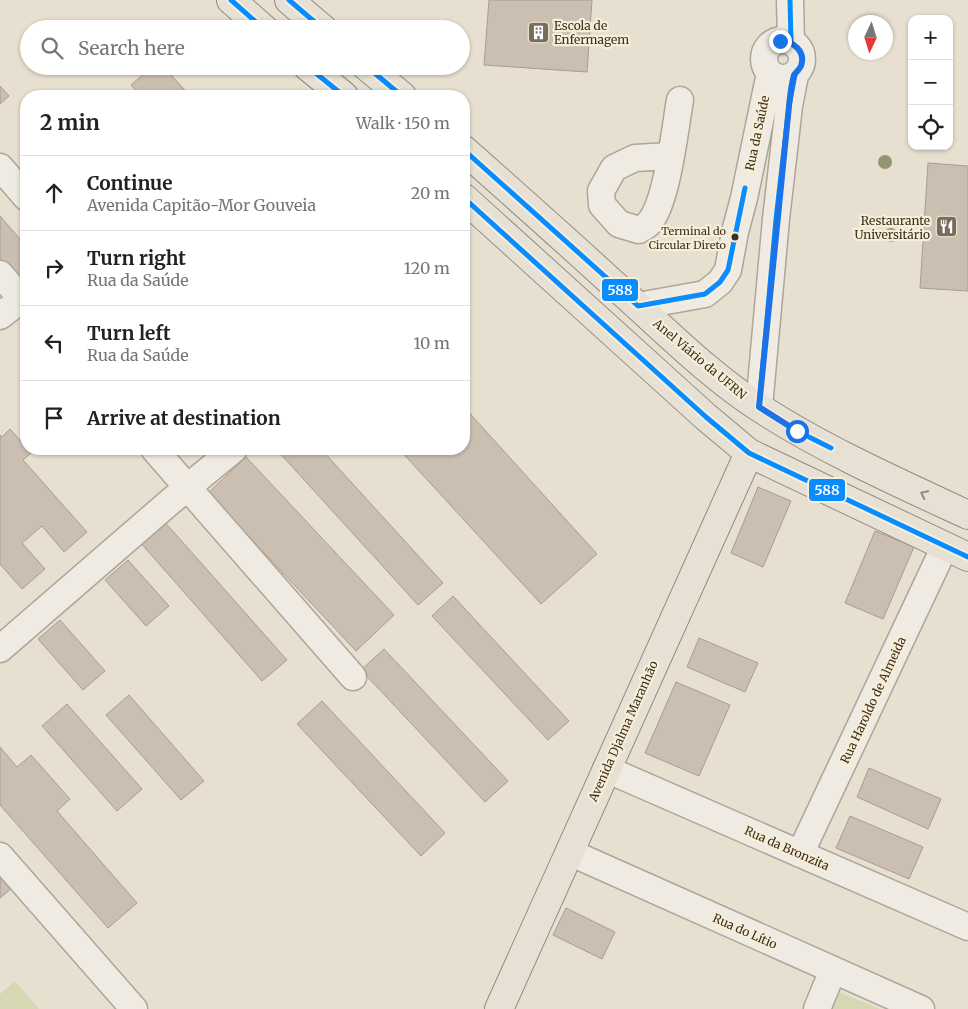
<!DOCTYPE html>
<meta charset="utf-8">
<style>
:root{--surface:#fff;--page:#f2f2f2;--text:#222;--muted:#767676;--line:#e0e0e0}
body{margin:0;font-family:Merriweather,serif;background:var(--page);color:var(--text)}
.controls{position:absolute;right:15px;top:15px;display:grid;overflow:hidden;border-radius:10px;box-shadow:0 1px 4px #0004}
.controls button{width:45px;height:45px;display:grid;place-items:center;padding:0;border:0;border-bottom:1px solid var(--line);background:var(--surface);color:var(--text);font:25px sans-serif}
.compass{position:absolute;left:848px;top:15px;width:45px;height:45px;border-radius:50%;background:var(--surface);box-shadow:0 1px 4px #0004;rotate:184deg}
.stop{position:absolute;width:15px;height:15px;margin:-11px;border:4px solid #1a73e8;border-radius:50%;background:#fff}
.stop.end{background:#1a73e8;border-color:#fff;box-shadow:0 1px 5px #0008}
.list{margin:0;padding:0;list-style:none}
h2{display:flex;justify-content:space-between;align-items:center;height:65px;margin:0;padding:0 20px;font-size:21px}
h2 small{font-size:16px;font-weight:400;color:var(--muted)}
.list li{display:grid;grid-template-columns:32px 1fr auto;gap:15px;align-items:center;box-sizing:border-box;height:75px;padding:0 20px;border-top:1px solid var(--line)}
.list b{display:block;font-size:19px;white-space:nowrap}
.list p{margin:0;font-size:16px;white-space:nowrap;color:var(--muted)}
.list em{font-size:16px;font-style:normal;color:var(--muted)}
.icon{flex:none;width:28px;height:28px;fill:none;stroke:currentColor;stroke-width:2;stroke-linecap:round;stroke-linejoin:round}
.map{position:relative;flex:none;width:968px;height:1009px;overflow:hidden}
.search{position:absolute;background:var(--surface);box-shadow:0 1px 4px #0004;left:20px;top:20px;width:450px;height:55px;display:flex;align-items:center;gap:12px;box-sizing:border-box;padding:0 18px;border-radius:28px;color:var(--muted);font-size:19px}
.panel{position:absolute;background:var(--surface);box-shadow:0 1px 4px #0004;left:20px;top:90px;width:450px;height:365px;border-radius:20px}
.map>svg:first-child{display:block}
.park{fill:#d6d7b3}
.building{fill:#cbbfb2;stroke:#a89c90}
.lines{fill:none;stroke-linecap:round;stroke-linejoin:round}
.minor-casing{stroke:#ada599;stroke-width:29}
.major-casing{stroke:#928b80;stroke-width:30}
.minor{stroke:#efebe3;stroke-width:26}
.major{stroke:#e6e1d4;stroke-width:28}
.bus-1-casing{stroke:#f7eed8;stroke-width:9}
.bus-1{stroke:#088cff;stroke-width:5}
.tree{fill:#929673}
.oneway{stroke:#92887a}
.route{stroke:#1a73e8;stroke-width:6}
.bus-dot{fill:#3d2e20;stroke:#f7eed8;stroke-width:2}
.labels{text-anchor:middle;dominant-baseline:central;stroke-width:4.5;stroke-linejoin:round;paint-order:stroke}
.bus-label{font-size:11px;fill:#3d2e20;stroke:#f7eed8;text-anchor:end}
.poi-label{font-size:12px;fill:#3d2e20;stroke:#f7eed8;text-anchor:start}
.street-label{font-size:12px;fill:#3d2e20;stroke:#f7eed8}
.line-badge{stroke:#f7eed8;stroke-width:2}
.badge-label{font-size:14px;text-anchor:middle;font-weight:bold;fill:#fff}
</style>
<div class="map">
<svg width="968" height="1009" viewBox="0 0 968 1009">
<rect width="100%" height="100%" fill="#e7e0d1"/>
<path class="park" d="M 15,981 L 39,1009 L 0,1009 L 0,994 Z
M 833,990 L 880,1009 L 825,1009 Z"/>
<path class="building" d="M 489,0 L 592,0 L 587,72 L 484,65 Z
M 153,66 L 163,66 L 190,96 L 141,96 L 131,85 Z
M 0,86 L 9,96 L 0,104 Z
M 928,163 L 968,166 L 968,291 L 920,288 Z
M 0,216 L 26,246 L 26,290 L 0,260 Z
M 464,407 L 597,554 L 541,604 L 399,449 L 464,449 Z
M 10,429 L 26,447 L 26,449 L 32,452 L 23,460 L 87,532 L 64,552 L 42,526 L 22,543 L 45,569 L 22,589 L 0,564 L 0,435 L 2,437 Z
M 276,449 L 321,449 L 443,583 L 418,605 Z
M 246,457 L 394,615 L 356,651 L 208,493 Z
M 758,487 L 791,501 L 763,567 L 731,553 Z
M 163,520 L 287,660 L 262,681 L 139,541 Z
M 875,531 L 914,547 L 883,619 L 845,603 Z
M 128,560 L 169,606 L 146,626 L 105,580 Z
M 453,596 L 569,721 L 548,740 L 432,616 Z
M 60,620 L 105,671 L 83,690 L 38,639 Z
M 699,638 L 758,663 L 745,692 L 687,667 Z
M 384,649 L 508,781 L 485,802 L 361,670 Z
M 676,682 L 730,705 L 699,776 L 645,753 Z
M 129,695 L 204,781 L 181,800 L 106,715 Z
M 322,701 L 445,833 L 421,856 L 297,724 Z
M 67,704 L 142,789 L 117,811 L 42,726 Z
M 0,747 L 17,767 L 31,755 L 70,799 L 57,811 L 137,903 L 108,928 L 0,805 Z
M 869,768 L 941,799 L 928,829 L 857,797 Z
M 850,816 L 923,847 L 909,879 L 836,848 Z
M 0,874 L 12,888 L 0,898 Z
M 566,908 L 615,932 L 602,959 L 553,935 Z"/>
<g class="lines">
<defs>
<path id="minor" d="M 790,0 L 791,42
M764 59a19 19 0 1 1 38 0a19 19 0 1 1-38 0Z
M 670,156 L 635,158 L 614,168 L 601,191 L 602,205 L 619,224 L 639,230 C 642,228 647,226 649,223 C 667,203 675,129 680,100
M 0,167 L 26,197
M 0,274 L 22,299 L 0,316
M 638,306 L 705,294 L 720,282 L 728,270 L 735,232 L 744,198 L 770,73
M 759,407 L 776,219 L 789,106 L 795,75
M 154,449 L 353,677
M 0,649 L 171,501 L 234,449
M 606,769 L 968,927
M 569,852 L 921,1009
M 800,854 L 945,546
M 0,856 L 134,1009
M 817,1009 L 833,970"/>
<path id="major" d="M 231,0 L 264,29
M 289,0 L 323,29
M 307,66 L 344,96
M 366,66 L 402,96
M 464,150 C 517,197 569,243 621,291 C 666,331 709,375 760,408 C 823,449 899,483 968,515
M 464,198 L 706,417 L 749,453 L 968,557
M 499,1009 L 749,453"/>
</defs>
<use href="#minor" class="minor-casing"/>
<use href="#major" class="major-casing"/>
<use href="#minor" class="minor"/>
<use href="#major" class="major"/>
<defs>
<path id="bus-1" d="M 231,0 L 264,29
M 289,0 L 323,29
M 790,0 L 791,42
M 307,66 L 344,96
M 366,66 L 402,96
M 795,75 L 789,106 L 776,219 L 759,407 L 797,431 L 831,448
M 464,150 L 638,306 L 705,294 L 720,282 L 728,270 L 745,188
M 464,198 L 706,417 L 749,453 L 968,557"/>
</defs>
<use href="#bus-1" class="bus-1-casing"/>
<use href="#bus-1" class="bus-1"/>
</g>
<g class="tree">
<circle cx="885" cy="162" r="7"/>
<circle cx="891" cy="235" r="7"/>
</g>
<defs><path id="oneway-chevron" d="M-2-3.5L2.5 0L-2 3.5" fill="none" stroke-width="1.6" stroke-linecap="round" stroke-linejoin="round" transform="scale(1.25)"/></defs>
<use class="oneway" href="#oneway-chevron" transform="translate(924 494) rotate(-154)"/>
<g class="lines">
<path class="route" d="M 780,41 C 793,41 806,51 801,66 C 799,70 796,72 794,75 C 791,85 790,97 789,106 L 759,407 L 797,431"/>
</g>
<defs>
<symbol id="building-square" viewBox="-11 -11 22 22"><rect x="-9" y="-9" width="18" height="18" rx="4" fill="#786c5e" stroke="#f7eed8"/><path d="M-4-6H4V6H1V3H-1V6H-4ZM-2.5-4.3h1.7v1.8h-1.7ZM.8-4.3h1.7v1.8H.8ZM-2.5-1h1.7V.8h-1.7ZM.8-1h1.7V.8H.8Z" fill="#fff"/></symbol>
<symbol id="restaurant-square" viewBox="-11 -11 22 22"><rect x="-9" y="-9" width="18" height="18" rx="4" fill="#786c5e" stroke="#f7eed8"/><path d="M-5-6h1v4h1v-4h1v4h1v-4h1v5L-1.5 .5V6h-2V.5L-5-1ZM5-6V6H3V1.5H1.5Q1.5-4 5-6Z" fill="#fff"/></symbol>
</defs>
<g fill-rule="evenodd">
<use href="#building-square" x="526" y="20" width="25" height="25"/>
<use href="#restaurant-square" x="934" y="214" width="25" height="25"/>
</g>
<circle class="bus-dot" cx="735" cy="237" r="4.5"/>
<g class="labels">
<g class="bus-label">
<text x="726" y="231">Terminal do<tspan x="726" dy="14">Circular Direto</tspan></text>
</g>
<g class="poi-label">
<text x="554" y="25">Escola de<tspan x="554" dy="14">Enfermagem</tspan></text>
<text x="930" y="220" text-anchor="end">Restaurante<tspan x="930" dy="14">Universitário</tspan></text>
</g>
<g class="street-label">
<text transform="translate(757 133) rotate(-78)">Rua da Saúde</text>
<text transform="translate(700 359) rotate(40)">Anel Viário da UFRN</text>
<text transform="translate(873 700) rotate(-65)">Rua Haroldo de Almeida</text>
<text transform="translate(623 731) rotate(-66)">Avenida Djalma Maranhão</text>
<text transform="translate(787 848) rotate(24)">Rua da Bronzita</text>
<text transform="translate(745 931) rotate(24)">Rua do Lítio</text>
</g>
</g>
<g class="line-badge">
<rect x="601" y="278" width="38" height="24" rx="5" fill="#088cff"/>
<rect x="808" y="478" width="38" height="24" rx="5" fill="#088cff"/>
</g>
<g class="badge-label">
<text x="620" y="295">588</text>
<text x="827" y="495">588</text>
</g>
</svg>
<div class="controls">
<button>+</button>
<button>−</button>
<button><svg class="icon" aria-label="locate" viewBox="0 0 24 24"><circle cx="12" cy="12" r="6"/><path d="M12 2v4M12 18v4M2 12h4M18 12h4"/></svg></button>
</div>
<svg class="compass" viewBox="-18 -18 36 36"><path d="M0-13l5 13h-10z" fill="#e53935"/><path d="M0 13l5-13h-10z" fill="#767676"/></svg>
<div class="stop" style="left:797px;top:431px"></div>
<div class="stop end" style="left:780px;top:41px"></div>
<div class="search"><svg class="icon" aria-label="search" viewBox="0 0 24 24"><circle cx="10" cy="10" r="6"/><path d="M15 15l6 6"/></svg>Search here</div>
<section class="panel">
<h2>2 min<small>Walk · 150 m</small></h2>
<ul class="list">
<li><svg class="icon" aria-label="ahead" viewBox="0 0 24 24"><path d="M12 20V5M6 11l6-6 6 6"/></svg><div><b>Continue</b><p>Avenida Capitão-Mor Gouveia</p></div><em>20 m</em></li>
<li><svg class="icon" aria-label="right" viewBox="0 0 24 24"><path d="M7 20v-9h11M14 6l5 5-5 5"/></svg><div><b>Turn right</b><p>Rua da Saúde</p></div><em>120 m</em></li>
<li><svg class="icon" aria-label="left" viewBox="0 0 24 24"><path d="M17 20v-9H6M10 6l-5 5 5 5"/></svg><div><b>Turn left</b><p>Rua da Saúde</p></div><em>10 m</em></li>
<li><svg class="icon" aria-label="arrive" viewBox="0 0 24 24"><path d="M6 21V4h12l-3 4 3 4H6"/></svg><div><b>Arrive at destination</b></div></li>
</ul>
</section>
</div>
